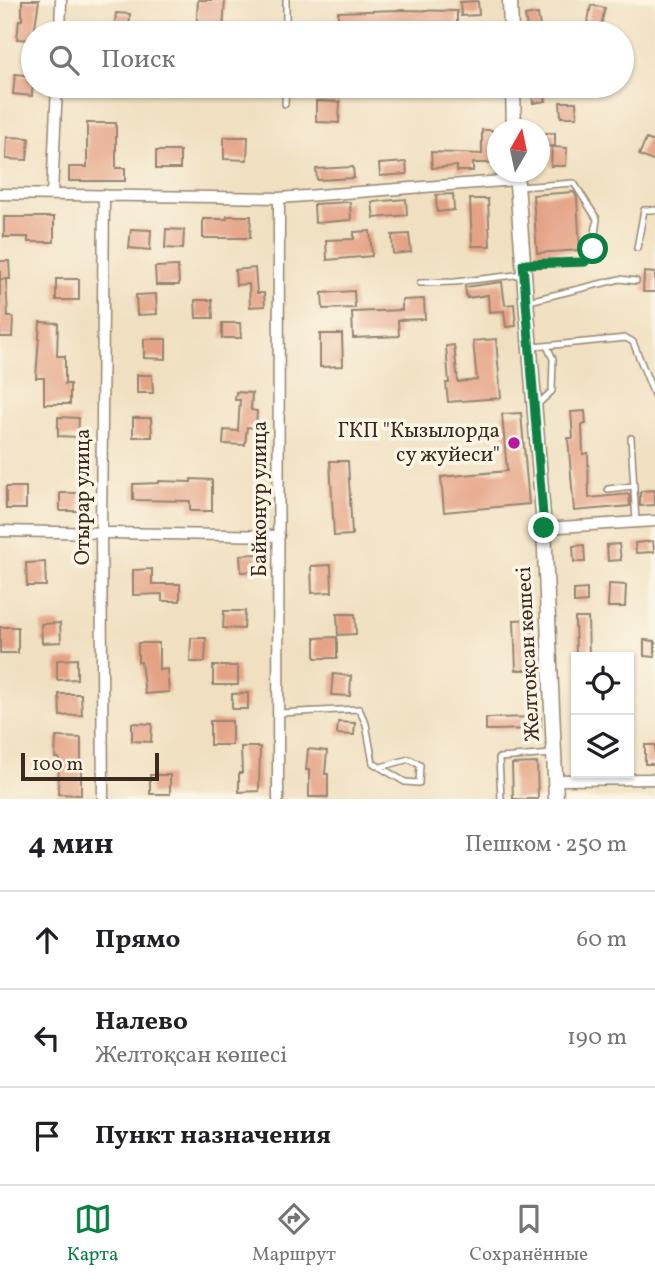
<!DOCTYPE html>
<html lang="ru">
<meta charset="utf-8">
<style>
:root{--surface:#fff;--page:#f6f6f6;--text:#202124;--muted:#757577;--line:#e0e0e0;--accent:#0b8043}
body{margin:0;font-family:Vollkorn,serif;background:var(--page);color:var(--text)}
.controls{position:absolute;right:21px;bottom:21px;display:grid;overflow:hidden;border-radius:0px;box-shadow:0 2px 5px #0004}
.controls button{width:63px;height:63px;display:grid;place-items:center;padding:0;border:0;border-bottom:2px solid var(--line);background:var(--surface);color:var(--text);font:35px sans-serif}
.compass{position:absolute;left:487px;top:119px;width:63px;height:63px;border-radius:50%;background:var(--surface);box-shadow:0 2px 5px #0004;rotate:9deg}
.scale{position:absolute;left:21px;bottom:18px;width:138px;box-sizing:border-box;padding-left:7px;border:4px solid #3b2a1e;border-top:0;font-size:19px;line-height:24px;white-space:nowrap;color:#3b2a1e;-webkit-text-stroke:5px #fcf5e5;paint-order:stroke}
.stop{position:absolute;width:21px;height:21px;margin:-16px;border:5px solid #0b8043;border-radius:50%;background:#fff}
.stop.end{background:#0b8043;border-color:#fff;box-shadow:0 2px 7px #0008}
.list{margin:0;padding:0;list-style:none}
h2{display:flex;justify-content:space-between;align-items:center;height:91px;margin:0;padding:0 28px;font-size:30px}
h2 small{font-size:23px;font-weight:400;color:var(--muted)}
.list li{display:grid;grid-template-columns:46px 1fr auto;gap:21px;align-items:center;box-sizing:border-box;height:98px;padding:0 28px;border-top:2px solid var(--line)}
.list b{display:block;font-size:26px;white-space:nowrap}
.list p{margin:0;font-size:23px;white-space:nowrap;color:var(--muted)}
.list em{font-size:23px;font-style:normal;color:var(--muted)}
.icon{flex:none;width:38px;height:38px;fill:none;stroke:currentColor;stroke-width:2;stroke-linecap:round;stroke-linejoin:round}
.map{position:relative;flex:none;width:655px;height:799px;overflow:hidden}
.search{position:absolute;background:var(--surface);box-shadow:0 2px 5px #0004;left:21px;right:21px;top:21px;height:77px;display:flex;align-items:center;gap:18px;box-sizing:border-box;padding:0 24px;border-radius:38px;color:var(--muted);font-size:26px}
.sheet{height:385px;background:var(--surface)}
nav{display:flex;justify-content:space-around;align-items:center;box-sizing:border-box;height:98px;border-top:2px solid var(--line);background:var(--surface);font-size:19px;color:var(--muted)}
nav a{display:grid;justify-items:center;gap:4px}
nav .on{color:var(--accent)}
.map>svg:first-child{display:block}
.building{fill:#e5a386}
.lines{fill:none;stroke-linecap:round;stroke-linejoin:round}
.service-casing{stroke:#968570;stroke-width:8}
.minor-casing{stroke:#968570;stroke-width:13}
.tertiary-casing{stroke:#968570;stroke-width:17}
.service{stroke:#fff;stroke-width:5}
.minor{stroke:#fff;stroke-width:10}
.tertiary{stroke:#fff;stroke-width:14}
.route{stroke:#0b8043;stroke-width:9}
.poi-dot{fill:#b5179e;stroke:#fcf5e5;stroke-width:2.5}
.labels{text-anchor:middle;dominant-baseline:central;stroke-width:7;stroke-linejoin:round;paint-order:stroke}
.poi-label{font-size:21px;fill:#3b2a1e;stroke:#fcf5e5;text-anchor:end}
.street-label{font-size:21px;fill:#3b2a1e;stroke:#fcf5e5}
</style>
<div class="map">
<svg width="655" height="799" viewBox="0 0 655 799">
<rect width="100%" height="100%" fill="#fcf5e5"/>
<filter id="ink" filterUnits="userSpaceOnUse"><feTurbulence type="fractalNoise" baseFrequency=".0143" numOctaves="2"/><feDisplacementMap in="SourceGraphic" scale="14" xChannelSelector="R" yChannelSelector="G"/><feConvolveMatrix kernelMatrix="1 2 1 2 8 2 1 2 1" color-interpolation-filters="sRGB"/></filter>
<filter id="wash" filterUnits="userSpaceOnUse"><feTurbulence type="fractalNoise" baseFrequency=".00686" numOctaves="4" result="noise"/><feDisplacementMap in="SourceGraphic" scale="28" xChannelSelector="R" yChannelSelector="G"/><feGaussianBlur stdDeviation="1.57" result="paint"/><feColorMatrix in="noise" values="0 0 0 0 0 0 0 0 0 0 0 0 0 0 0 0 0 1.4 0 .05"/><feComposite in="paint" operator="in"/></filter>
<g filter="url(#wash)">
<rect width="100%" height="100%" fill="#f0e0c1"/>
<g id="blocks">
<path class="building" d="M 22,0 L 39,0 L 33,40 L 17,39 L 19,20 L 22,20 Z
M 198,0 L 225,0 L 223,33 L 196,33 Z
M 478,1 L 479,15 L 461,16 L 460,2 Z
M 591,5 L 605,8 L 600,30 L 587,27 Z
M 399,10 L 457,11 L 457,26 L 338,29 L 338,12 Z
M 116,13 L 130,14 L 129,33 L 114,33 Z
M 538,14 L 541,33 L 528,33 L 525,16 Z
M 15,74 L 33,76 L 32,96 L 13,94 Z
M 466,86 L 493,86 L 493,92 L 466,93 Z
M 532,86 L 543,86 L 546,101 L 533,103 Z
M 316,101 L 340,102 L 339,123 L 316,122 Z
M 560,102 L 576,102 L 577,117 L 561,117 Z
M 87,123 L 116,123 L 116,168 L 125,168 L 125,181 L 69,181 L 69,167 L 87,167 Z
M 482,130 L 492,130 L 493,163 L 473,163 L 473,171 L 457,171 L 457,166 L 432,168 L 431,152 L 482,154 Z
M 540,133 L 555,133 L 555,146 L 540,147 Z
M 7,137 L 29,138 L 27,160 L 6,159 Z
M 224,137 L 248,137 L 247,160 L 224,159 Z
M 646,139 L 655,142 L 655,162 L 639,155 Z
M 552,147 L 567,148 L 566,166 L 551,166 Z
M 156,151 L 180,151 L 180,169 L 156,169 Z
M 406,162 L 407,174 L 380,176 L 379,164 Z
M 353,167 L 354,178 L 317,180 L 316,169 Z
M 574,192 L 577,198 L 580,250 L 537,253 L 533,195 Z
M 453,194 L 454,210 L 437,212 L 436,195 Z
M 406,199 L 407,215 L 374,218 L 372,202 Z
M 470,199 L 488,199 L 490,246 L 472,246 Z
M 350,202 L 351,220 L 315,223 L 314,204 Z
M 227,216 L 251,216 L 250,238 L 203,238 L 203,219 L 227,219 Z
M 4,217 L 54,217 L 54,242 L 28,242 L 28,237 L 4,237 Z
M 131,229 L 151,230 L 150,250 L 129,248 Z
M 166,229 L 184,230 L 183,249 L 165,248 Z
M 370,231 L 372,256 L 327,260 L 326,240 L 354,239 L 354,232 Z
M 409,234 L 411,252 L 393,254 L 392,235 Z
M 0,261 L 9,261 L 10,279 L 0,279 Z
M 178,266 L 179,285 L 156,285 L 155,267 Z
M 255,268 L 257,293 L 264,293 L 265,306 L 250,307 L 249,284 L 236,285 L 235,270 Z
M 644,272 L 655,273 L 655,292 L 643,292 Z
M 0,279 L 6,279 L 8,317 L 13,317 L 12,337 L 0,337 Z
M 56,279 L 79,279 L 79,300 L 56,300 Z
M 502,282 L 505,305 L 514,304 L 516,326 L 506,327 L 504,311 L 489,312 L 488,295 L 467,298 L 465,287 Z
M 354,291 L 355,308 L 323,309 L 322,293 Z
M 156,294 L 157,314 L 137,315 L 136,295 Z
M 424,299 L 425,319 L 398,320 L 399,336 L 353,338 L 352,312 L 402,310 L 402,300 Z
M 195,300 L 212,300 L 213,318 L 196,318 Z
M 40,322 L 58,323 L 57,356 L 65,356 L 65,384 L 70,384 L 70,404 L 44,404 L 44,378 L 36,378 Z
M 222,323 L 240,323 L 241,338 L 222,338 Z
M 320,334 L 342,334 L 343,366 L 320,367 Z
M 144,339 L 166,339 L 166,359 L 144,358 Z
M 496,339 L 501,398 L 448,402 L 446,383 L 449,383 L 446,346 L 454,345 L 458,382 L 477,380 L 473,341 Z
M 137,375 L 152,375 L 153,393 L 137,393 Z
M 236,392 L 252,393 L 251,410 L 257,411 L 256,428 L 247,427 L 245,445 L 223,444 L 224,430 L 238,431 L 240,400 L 235,400 Z
M 585,411 L 586,424 L 582,425 L 583,454 L 588,453 L 589,498 L 629,494 L 630,506 L 574,511 L 568,438 L 573,438 L 571,412 Z
M 521,413 L 529,504 L 444,512 L 441,477 L 507,471 L 502,414 Z
M 58,417 L 79,418 L 78,437 L 58,436 Z
M 133,418 L 151,418 L 152,437 L 133,437 Z
M 330,461 L 348,461 L 352,535 L 334,536 Z
M 191,479 L 212,480 L 212,511 L 190,511 L 190,501 L 133,500 L 133,484 L 159,483 L 159,481 L 191,482 Z
M 6,487 L 26,487 L 26,509 L 6,509 Z
M 655,490 L 655,505 L 640,506 L 640,493 L 642,491 Z
M 60,493 L 80,493 L 80,511 L 60,511 Z
M 653,541 L 654,552 L 636,553 L 635,543 Z
M 619,544 L 621,560 L 608,561 L 607,545 Z
M 584,545 L 585,562 L 574,562 L 573,546 Z
M 258,554 L 259,571 L 241,572 L 240,555 Z
M 45,562 L 46,586 L 27,586 L 26,563 Z
M 331,565 L 332,592 L 312,593 L 311,566 Z
M 152,569 L 152,584 L 180,584 L 180,601 L 162,601 L 162,594 L 133,595 L 133,570 Z
M 609,584 L 626,585 L 625,607 L 608,607 Z
M 587,589 L 587,602 L 574,603 L 574,590 Z
M 224,611 L 245,611 L 244,629 L 223,628 Z
M 337,614 L 355,614 L 356,634 L 338,635 Z
M 575,618 L 588,618 L 589,657 L 576,657 Z
M 534,619 L 536,670 L 516,670 L 514,620 Z
M 60,623 L 61,642 L 42,643 L 41,624 Z
M 0,627 L 18,627 L 18,653 L 0,653 Z
M 337,637 L 337,658 L 315,658 L 315,638 Z
M 191,638 L 206,638 L 205,662 L 190,662 Z
M 644,640 L 655,641 L 655,657 L 644,656 Z
M 138,643 L 159,643 L 159,670 L 167,669 L 169,692 L 145,694 L 141,662 L 138,662 Z
M 77,659 L 77,679 L 57,680 L 57,660 Z
M 213,666 L 238,666 L 238,685 L 213,685 Z
M 333,674 L 351,676 L 350,696 L 331,695 Z
M 248,693 L 248,709 L 232,709 L 232,694 Z
M 59,694 L 81,694 L 82,715 L 60,716 Z
M 541,717 L 541,729 L 486,730 L 486,718 Z
M 210,721 L 232,721 L 232,745 L 210,745 Z
M 338,722 L 355,723 L 354,735 L 337,734 Z
M 132,723 L 152,724 L 151,742 L 132,741 Z
M 56,737 L 81,738 L 81,795 L 58,794 L 59,758 L 55,758 Z
M 645,745 L 655,745 L 655,764 L 645,764 Z
M 241,747 L 260,747 L 259,791 L 239,792 L 239,773 L 242,773 Z
M 308,749 L 327,751 L 325,774 L 328,774 L 328,797 L 309,797 L 309,770 L 306,770 Z
M 537,763 L 538,799 L 513,799 L 512,764 Z
M 150,775 L 170,775 L 170,794 L 150,794 Z"/>
</g>
</g>
<g filter="url(#ink)">
<use href="#blocks" fill-opacity="0" stroke="#968570" stroke-width="2"/>
<g class="lines">
<defs>
<path id="service" d="M 286,33 L 286,0
M 285,104 L 286,86
M 519,187 L 574,183 L 597,219 L 593,249 L 585,262 L 524,264
M 637,248 L 644,210 L 655,210
M 420,283 L 455,282 L 524,274
M 529,301 L 620,279 L 636,281
M 533,347 L 626,338 L 633,342 L 655,397
M 537,405 L 552,391 L 553,359 L 547,346
M 631,438 L 636,522
M 608,489 L 633,486
M 279,713 L 359,709 L 366,724 L 373,763 L 405,782 L 419,783 L 420,765 L 409,759 L 381,767
M 501,799 L 499,758 L 552,754"/>
<path id="minor" d="M 60,33 L 61,0
M 0,194 L 279,198 L 516,180
M 52,194 L 57,86
M 544,528 L 655,521
M 0,531 L 279,536
M 557,780 L 655,779
M 103,799 L 101,533 L 104,195
M 278,799 L 279,198"/>
<path id="tertiary" d="M 510,0 L 511,33
M 513,86 L 514,130
M 516,172 L 544,528 L 556,799"/>
</defs>
<use href="#service" class="service-casing"/>
<use href="#minor" class="minor-casing"/>
<use href="#tertiary" class="tertiary-casing"/>
<use href="#service" class="service"/>
<use href="#minor" class="minor"/>
<use href="#tertiary" class="tertiary"/>
</g>
</g>
<g class="lines" filter="url(#ink)">
<path class="route" d="M 544,528 L 523,264 L 585,262 L 593,249"/>
</g>
<circle class="poi-dot" cx="514" cy="443" r="7"/>
<g class="labels">
<g class="poi-label">
<text x="500" y="431">ГКП "Кызылорда<tspan x="500" dy="24">су жуйеси"</tspan></text>
</g>
<g class="street-label">
<text transform="translate(83 497) rotate(-90)">Отырар улица</text>
<text transform="translate(260 499) rotate(-90)">Байконур улица</text>
<text transform="translate(529 654) rotate(-93)">Желтоқсан көшесі</text>
</g>
</g>
</svg>
<div class="controls">
<button><svg class="icon" aria-label="locate" viewBox="0 0 24 24"><circle cx="12" cy="12" r="6"/><path d="M12 2v4M12 18v4M2 12h4M18 12h4"/></svg></button>
<button><svg class="icon" aria-label="layers" viewBox="0 0 24 24"><path d="M12 4l9 5-9 5-9-5zM3 14l9 5 9-5"/></svg></button>
</div>
<svg class="compass" viewBox="-18 -18 36 36"><path d="M0-13l5 13h-10z" fill="#e53935"/><path d="M0 13l5-13h-10z" fill="#757577"/></svg>
<div class="scale">100 m</div>
<div class="stop" style="left:593px;top:249px"></div>
<div class="stop end" style="left:544px;top:528px"></div>
<div class="search"><svg class="icon" aria-label="search" viewBox="0 0 24 24"><circle cx="10" cy="10" r="6"/><path d="M15 15l6 6"/></svg>Поиск</div>
</div>
<section class="sheet">
<h2>4 мин<small>Пешком · 250 m</small></h2>
<ul class="list">
<li><svg class="icon" aria-label="ahead" viewBox="0 0 24 24"><path d="M12 20V5M6 11l6-6 6 6"/></svg><div><b>Прямо</b></div><em>60 m</em></li>
<li><svg class="icon" aria-label="left" viewBox="0 0 24 24"><path d="M17 20v-9H6M10 6l-5 5 5 5"/></svg><div><b>Налево</b><p>Желтоқсан көшесі</p></div><em>190 m</em></li>
<li><svg class="icon" aria-label="arrive" viewBox="0 0 24 24"><path d="M6 21V4h12l-3 4 3 4H6"/></svg><div><b>Пункт назначения</b></div></li>
</ul>
</section>
<nav>
<a class="on"><svg class="icon" aria-label="map" viewBox="0 0 24 24"><path d="M3 6l6-2 6 2 6-2v14l-6 2-6-2-6 2zM9 4v14M15 6v14"/></svg>Карта</a>
<a><svg class="icon" aria-label="directions" viewBox="0 0 24 24"><path d="M12 3l9 9-9 9-9-9zM9 14v-3h6M13 9l2 2-2 2"/></svg>Маршрут</a>
<a><svg class="icon" aria-label="saved" viewBox="0 0 24 24"><path d="M7 4h10v16l-5-4-5 4z"/></svg>Сохранённые</a>
</nav>
